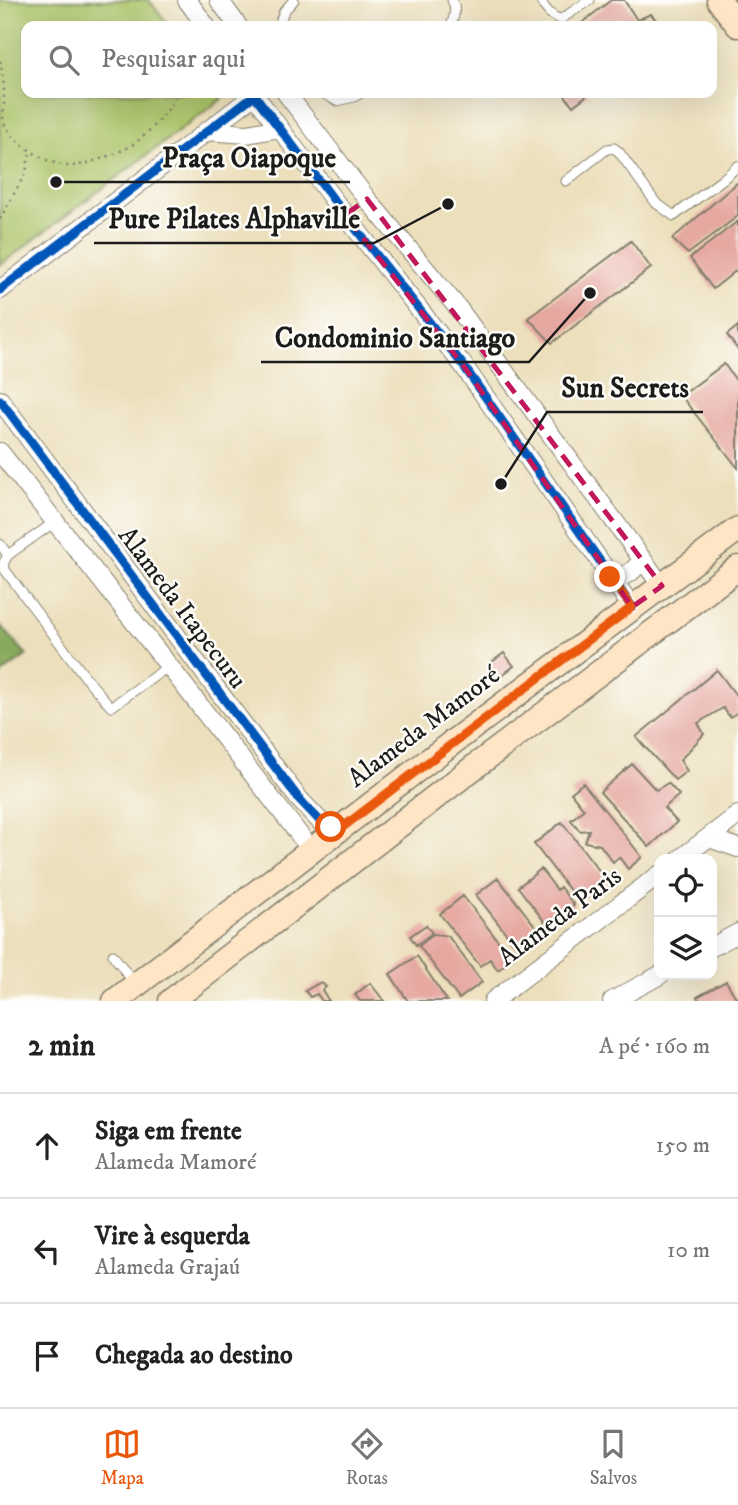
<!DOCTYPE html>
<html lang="pt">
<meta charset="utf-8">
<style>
:root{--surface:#fff;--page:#f6f6f6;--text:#222;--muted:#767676;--line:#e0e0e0;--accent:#ea580c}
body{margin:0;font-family:"IM FELL DW Pica",serif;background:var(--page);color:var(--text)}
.controls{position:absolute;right:21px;bottom:21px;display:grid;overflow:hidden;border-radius:14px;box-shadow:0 7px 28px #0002}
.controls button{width:63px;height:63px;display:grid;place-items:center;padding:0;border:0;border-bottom:2px solid var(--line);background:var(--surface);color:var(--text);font:35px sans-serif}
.stop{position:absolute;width:21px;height:21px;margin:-16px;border:5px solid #ea580c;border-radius:50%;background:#fff}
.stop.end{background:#ea580c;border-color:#fff;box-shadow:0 2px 7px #0008}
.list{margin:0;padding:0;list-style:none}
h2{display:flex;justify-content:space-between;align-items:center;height:91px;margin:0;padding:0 28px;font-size:30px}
h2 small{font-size:23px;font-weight:400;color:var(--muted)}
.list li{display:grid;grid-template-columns:46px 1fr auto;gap:21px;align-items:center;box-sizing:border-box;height:105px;padding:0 28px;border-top:2px solid var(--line)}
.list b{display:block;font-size:26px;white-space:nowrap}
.list p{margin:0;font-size:23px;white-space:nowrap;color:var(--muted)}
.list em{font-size:23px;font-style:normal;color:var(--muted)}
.icon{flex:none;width:38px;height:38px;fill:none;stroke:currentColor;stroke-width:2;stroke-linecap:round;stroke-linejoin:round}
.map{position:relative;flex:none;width:738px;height:1001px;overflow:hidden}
.search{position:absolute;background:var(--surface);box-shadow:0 7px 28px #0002;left:21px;right:21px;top:21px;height:77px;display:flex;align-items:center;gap:18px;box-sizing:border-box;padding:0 24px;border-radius:14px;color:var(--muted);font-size:26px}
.sheet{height:406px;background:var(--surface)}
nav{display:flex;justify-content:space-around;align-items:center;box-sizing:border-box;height:98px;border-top:2px solid var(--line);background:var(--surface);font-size:19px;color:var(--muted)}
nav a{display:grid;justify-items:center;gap:4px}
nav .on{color:var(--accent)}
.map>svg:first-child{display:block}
.green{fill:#aac368;stroke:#637042;stroke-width:2}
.forest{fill:#87a95c;stroke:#52623c;stroke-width:2}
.building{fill:#e6a9a2}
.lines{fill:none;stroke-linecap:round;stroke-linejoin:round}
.service-casing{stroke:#847e6c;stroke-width:11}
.minor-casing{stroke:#847e6c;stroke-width:20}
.secondary-casing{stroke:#847e6c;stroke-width:27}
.path{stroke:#847e6c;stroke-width:2.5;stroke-dasharray:2 5;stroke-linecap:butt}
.service{stroke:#fff;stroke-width:9}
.minor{stroke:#fff;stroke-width:18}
.secondary{stroke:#fde5c5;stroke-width:24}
.cycleway-casing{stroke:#fdfcf7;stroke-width:13}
.cycleway{stroke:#0057b8;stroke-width:9}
.route{stroke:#ea580c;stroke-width:9}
.marked{fill:none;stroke:#c2185b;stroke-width:5;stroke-dasharray:14 9;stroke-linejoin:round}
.labels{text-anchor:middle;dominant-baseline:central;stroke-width:5;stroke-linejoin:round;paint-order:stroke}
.street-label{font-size:26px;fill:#1c1c1c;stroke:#fdfcf7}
.leader{fill:none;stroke:#1c1c1c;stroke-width:2.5}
.callout-dot{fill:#1c1c1c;stroke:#fdfcf7;stroke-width:2.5}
.callout-label{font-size:28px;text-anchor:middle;font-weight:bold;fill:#1c1c1c;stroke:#fdfcf7;stroke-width:5;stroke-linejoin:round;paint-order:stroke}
</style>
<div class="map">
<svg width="738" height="1001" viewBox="0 0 738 1001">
<rect width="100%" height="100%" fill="#fdfcf7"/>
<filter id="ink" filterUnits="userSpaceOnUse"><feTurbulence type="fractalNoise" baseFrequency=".0143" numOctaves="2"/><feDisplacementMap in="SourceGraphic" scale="14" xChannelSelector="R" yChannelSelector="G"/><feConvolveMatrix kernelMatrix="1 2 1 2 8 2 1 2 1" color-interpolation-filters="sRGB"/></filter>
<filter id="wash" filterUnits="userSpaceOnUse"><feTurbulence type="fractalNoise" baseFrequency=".00686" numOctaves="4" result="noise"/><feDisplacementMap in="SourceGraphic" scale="28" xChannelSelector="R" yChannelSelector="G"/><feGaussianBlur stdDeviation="1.57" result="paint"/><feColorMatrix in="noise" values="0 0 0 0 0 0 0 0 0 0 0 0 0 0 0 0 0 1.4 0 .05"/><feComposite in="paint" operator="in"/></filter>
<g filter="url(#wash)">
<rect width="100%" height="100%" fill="#ecdfbc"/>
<path class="green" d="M 0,0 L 149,0 L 169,26 L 26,26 L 26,93 L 219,93 L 223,98 L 0,265 Z"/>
<path class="forest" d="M 0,625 L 27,655 L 0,675 Z"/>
<g id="blocks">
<path class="building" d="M 611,0 L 624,0 L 637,20 L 651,14 L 661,26 L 578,26 Z
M 563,93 L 590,93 L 573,106 Z
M 738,182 L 738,216 L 688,254 L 672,239 Z
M 738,221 L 738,269 L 713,289 L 690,258 Z
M 631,241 L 651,268 L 552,343 L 528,318 Z
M 738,326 L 738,350 L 727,335 Z
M 724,364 L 738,383 L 738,468 L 681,396 Z
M 504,653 L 514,666 L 498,678 L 488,665 Z
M 717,670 L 738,698 L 738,712 L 730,717 L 723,708 L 698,723 L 704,734 L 680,760 L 687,771 L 675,780 L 636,737 Z
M 632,764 L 656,790 L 668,783 L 679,795 L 664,808 L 677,822 L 649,847 L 600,792 Z
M 583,783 L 642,857 L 628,869 L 619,857 L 613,862 L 600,845 L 585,842 L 589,830 L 580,831 L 571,820 L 584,809 L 571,793 Z
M 562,822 L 607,881 L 579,902 L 534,844 Z
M 541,869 L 557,890 L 560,887 L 574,905 L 548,926 L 518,887 Z
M 498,878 L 542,935 L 520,951 L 476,895 Z
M 463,896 L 503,947 L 506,944 L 515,956 L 498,970 L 490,959 L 480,966 L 440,914 Z
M 426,925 L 432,933 L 416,945 L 410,936 Z
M 434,934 L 448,936 L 482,982 L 459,999 L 419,946 Z
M 417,956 L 447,1001 L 408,1001 L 390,974 Z
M 726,981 L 738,1001 L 700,1001 L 697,997 Z
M 321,982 L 326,987 L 322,990 L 329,1001 L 322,1001 L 317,994 L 310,997 L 305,991 Z
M 370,983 L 384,1001 L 360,1001 L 355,995 Z"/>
</g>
</g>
<g filter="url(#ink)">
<use href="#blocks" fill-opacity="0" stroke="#847e6c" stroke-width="2"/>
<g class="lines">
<defs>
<path id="service" d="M 540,0 C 544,8 552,18 561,19 L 590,0
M 284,26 L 281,19 L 284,11 L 294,0
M 451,26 C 454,18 457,8 452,0
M 323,93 L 337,101 L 354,97 L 361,93
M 566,181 L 607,149 L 614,148 L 619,152 L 656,203 L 674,216 L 723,179 L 738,166
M 56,521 L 8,555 L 3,564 L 5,570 L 86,678 L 111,707 L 169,666
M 0,544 L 8,555
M 113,955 L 135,984"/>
<path id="minor" d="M 187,0 L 206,26
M 219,0 L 238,26
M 253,93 L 345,215 L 463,365 L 632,607
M 286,93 L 367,199 L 458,308 L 662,586
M 206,131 L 247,134 L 280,128
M 0,290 L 257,93
M 0,400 L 299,799 L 321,822 L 339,830
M 0,452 L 169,666 L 312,851
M 610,577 L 616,580 L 631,572 L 643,560
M 709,838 L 738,848
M 680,859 L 738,815
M 712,947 L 738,933
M 493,1001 L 659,875
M 612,1001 L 660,975"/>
<path id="secondary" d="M 719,0 L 738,25
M 115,1001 L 453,742 L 738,529
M 171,1001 L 473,768 L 738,568"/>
</defs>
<use href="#service" class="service-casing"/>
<use href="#minor" class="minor-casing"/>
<use href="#secondary" class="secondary-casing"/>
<path class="path" d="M 0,61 C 3,73 4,86 4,98 C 5,107 1,117 5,125 C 15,144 49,166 71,166 C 84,166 120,153 132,145 C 148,134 170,112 177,93
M 0,219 L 26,172 L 30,151"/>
<use href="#service" class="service"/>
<use href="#minor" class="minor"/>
<use href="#secondary" class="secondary"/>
<defs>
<path id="cycleway" d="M 253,93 L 345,215 L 463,365 L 632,607
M 0,290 L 257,93
M 0,400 L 299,799 L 321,822 L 339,830"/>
</defs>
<use href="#cycleway" class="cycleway-casing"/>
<use href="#cycleway" class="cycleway"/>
</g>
</g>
<g class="lines" filter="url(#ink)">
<path class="route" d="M 331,827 L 339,830 L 632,607 L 610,577"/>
</g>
<path class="marked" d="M 367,199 L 662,586 L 632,607 L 463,365 L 345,215 Z"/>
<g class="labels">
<g class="street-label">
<text transform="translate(182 608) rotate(53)">Alameda Itapecuru</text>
<text transform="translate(424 727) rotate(-37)">Alameda Mamoré</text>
<text transform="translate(560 917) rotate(-37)">Alameda Paris</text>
</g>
</g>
<path class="leader" d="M56 182L148 182H350M448 204L374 243H94M590 293L529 362H261M501 484L547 412H703"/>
<g class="callout-dot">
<circle cx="56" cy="182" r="7"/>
<circle cx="448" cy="204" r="7"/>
<circle cx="590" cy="293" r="7"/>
<circle cx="501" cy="484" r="7"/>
</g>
<g class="callout-label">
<text x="249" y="167">Praça Oiapoque</text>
<text x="234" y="228">Pure Pilates Alphaville</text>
<text x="395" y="347">Condominio Santiago</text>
<text x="625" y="397">Sun Secrets</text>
</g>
</svg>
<div class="controls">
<button><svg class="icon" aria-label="locate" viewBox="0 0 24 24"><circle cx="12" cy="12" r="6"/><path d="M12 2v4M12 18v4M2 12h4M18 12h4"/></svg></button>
<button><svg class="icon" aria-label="layers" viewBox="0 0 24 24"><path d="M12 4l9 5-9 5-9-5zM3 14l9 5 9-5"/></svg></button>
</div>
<div class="stop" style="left:331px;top:827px"></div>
<div class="stop end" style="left:610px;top:577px"></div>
<div class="search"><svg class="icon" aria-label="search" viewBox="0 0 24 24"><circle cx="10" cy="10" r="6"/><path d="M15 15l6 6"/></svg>Pesquisar aqui</div>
</div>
<section class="sheet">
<h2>2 min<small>A pé · 160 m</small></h2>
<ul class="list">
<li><svg class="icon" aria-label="ahead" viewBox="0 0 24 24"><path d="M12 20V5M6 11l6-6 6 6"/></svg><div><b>Siga em frente</b><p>Alameda Mamoré</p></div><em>150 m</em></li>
<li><svg class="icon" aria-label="left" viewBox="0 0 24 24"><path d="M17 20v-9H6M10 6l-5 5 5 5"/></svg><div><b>Vire à esquerda</b><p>Alameda Grajaú</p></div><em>10 m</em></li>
<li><svg class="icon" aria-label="arrive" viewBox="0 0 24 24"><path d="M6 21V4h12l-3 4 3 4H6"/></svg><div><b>Chegada ao destino</b></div></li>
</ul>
</section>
<nav>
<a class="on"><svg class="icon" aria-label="map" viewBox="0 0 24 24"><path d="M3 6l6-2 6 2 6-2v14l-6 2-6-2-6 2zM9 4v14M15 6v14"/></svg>Mapa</a>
<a><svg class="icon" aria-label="directions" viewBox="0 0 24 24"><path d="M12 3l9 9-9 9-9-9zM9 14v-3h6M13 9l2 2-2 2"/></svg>Rotas</a>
<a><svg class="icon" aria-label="saved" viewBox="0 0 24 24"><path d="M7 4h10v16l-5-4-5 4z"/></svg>Salvos</a>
</nav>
